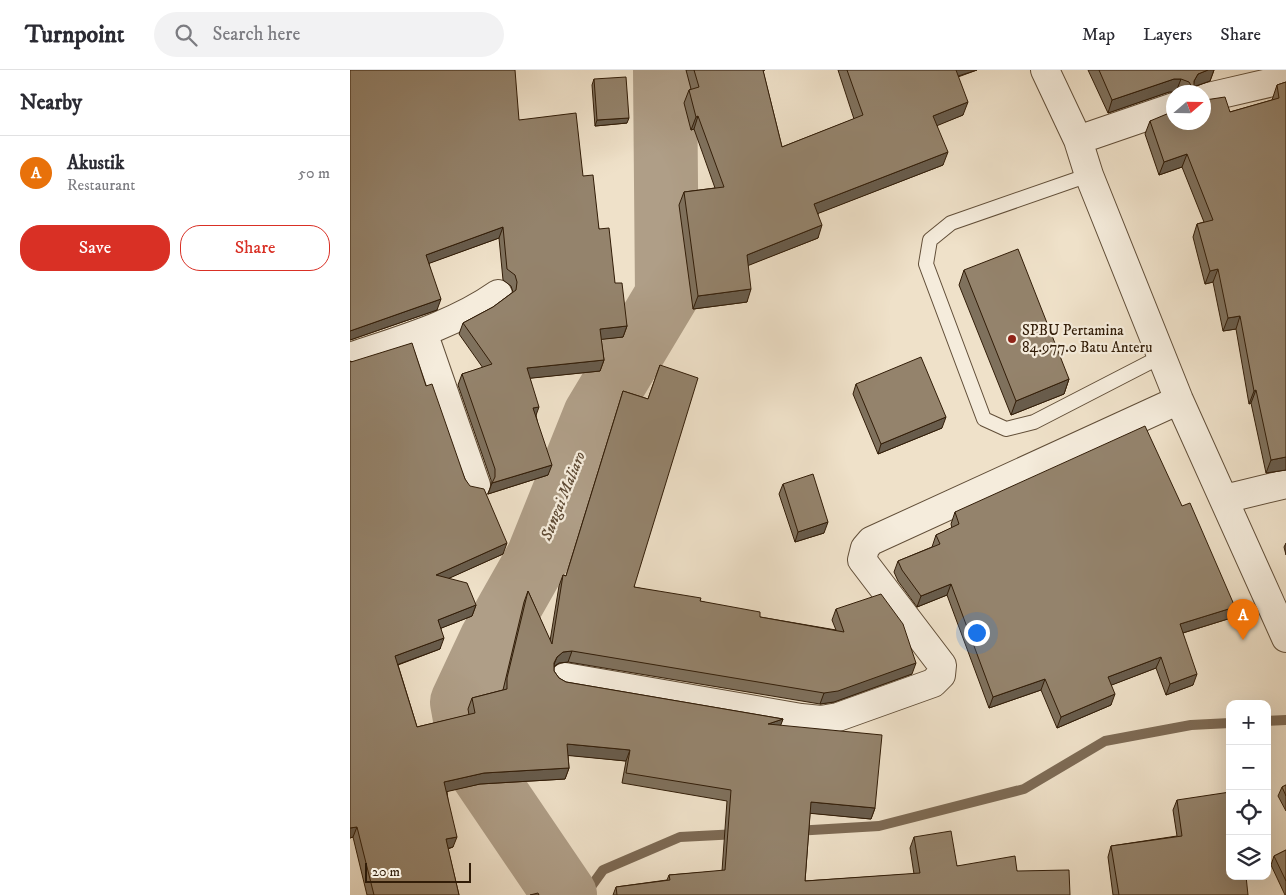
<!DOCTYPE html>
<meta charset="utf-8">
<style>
:root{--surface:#fff;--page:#f2f2f3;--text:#2b2b33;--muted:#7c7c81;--line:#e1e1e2;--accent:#d93025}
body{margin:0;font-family:"IM FELL DW Pica",serif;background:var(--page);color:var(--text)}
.controls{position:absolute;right:15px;bottom:15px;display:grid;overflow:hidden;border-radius:10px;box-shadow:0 5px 20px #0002}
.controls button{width:45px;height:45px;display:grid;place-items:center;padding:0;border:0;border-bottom:1px solid var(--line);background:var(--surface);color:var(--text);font:25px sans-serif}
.compass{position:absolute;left:816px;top:15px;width:45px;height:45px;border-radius:50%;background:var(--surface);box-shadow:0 5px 20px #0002;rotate:70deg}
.scale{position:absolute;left:15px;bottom:12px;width:106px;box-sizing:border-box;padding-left:5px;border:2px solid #321d08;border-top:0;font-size:14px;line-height:18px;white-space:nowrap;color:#321d08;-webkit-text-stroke:4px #f5ecdc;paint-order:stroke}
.you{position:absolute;left:626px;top:562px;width:18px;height:18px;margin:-12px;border:4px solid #fff;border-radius:50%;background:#1a73e8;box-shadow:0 0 0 8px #1a73e833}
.badge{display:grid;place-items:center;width:32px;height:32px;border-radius:50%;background:var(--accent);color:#fff;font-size:16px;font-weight:700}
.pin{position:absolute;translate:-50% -41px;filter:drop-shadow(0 1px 2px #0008)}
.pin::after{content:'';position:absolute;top:26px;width:18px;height:15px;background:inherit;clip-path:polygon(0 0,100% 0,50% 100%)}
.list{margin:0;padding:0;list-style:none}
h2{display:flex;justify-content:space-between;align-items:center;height:65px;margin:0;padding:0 20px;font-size:21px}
h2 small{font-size:16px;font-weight:400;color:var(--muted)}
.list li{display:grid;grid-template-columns:32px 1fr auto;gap:15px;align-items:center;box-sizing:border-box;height:75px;padding:0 20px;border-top:1px solid var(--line)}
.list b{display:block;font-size:19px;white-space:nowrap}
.list p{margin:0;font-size:16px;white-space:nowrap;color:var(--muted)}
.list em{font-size:16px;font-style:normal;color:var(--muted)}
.actions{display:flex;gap:10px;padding:15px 20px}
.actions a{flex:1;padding:11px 0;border:1px solid var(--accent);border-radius:20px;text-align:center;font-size:18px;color:var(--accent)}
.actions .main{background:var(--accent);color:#fff}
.icon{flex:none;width:28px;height:28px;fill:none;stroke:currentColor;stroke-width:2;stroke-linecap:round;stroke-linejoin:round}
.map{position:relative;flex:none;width:936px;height:825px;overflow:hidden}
header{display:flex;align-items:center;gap:30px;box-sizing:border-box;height:70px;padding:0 25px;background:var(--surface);border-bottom:1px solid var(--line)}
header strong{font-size:24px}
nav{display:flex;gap:28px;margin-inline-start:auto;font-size:18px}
.search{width:350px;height:45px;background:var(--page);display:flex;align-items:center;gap:12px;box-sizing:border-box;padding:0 18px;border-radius:28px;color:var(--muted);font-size:19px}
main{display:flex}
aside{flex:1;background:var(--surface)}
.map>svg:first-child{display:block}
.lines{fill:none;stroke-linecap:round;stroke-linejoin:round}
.stream{stroke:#7d6a54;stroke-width:10}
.river{stroke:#af9e87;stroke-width:64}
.lane-casing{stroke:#614e38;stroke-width:16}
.street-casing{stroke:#614e38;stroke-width:30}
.lane{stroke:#f5ecdc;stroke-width:14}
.street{stroke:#f5ecdc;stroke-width:28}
.wall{fill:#7f715d;stroke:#321d08}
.shaded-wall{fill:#685c4c;stroke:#321d08}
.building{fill:#94836c;stroke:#321d08}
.poi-dot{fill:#8f2418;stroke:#f5ecdc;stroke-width:2}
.labels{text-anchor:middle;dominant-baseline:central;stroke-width:4.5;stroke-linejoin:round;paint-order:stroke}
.poi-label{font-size:15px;fill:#321d08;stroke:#f5ecdc;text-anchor:start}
.water-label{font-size:16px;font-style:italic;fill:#5e4a34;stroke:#f5ecdc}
</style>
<header>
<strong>Turnpoint</strong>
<div class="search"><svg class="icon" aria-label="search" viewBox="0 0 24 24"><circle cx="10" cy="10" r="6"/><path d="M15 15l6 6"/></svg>Search here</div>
<nav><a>Map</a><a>Layers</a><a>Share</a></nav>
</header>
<main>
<aside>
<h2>Nearby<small></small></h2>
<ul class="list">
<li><span class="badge" style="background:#e8710a">A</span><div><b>Akustik</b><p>Restaurant</p></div><em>50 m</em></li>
</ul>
<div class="actions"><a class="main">Save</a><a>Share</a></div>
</aside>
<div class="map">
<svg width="936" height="825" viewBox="0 0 936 825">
<rect width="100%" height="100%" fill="#efe1c9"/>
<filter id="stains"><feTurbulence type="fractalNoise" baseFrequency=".004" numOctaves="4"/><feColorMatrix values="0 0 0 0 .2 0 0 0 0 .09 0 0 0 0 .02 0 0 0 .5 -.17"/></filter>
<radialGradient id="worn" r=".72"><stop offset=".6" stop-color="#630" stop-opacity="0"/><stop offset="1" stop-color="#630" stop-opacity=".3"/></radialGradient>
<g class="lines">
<path class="stream" d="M 917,651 L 936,650
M 445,761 L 529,756 L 674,719 L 755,671 L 841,655 L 880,653
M 235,825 L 253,800 L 330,767 L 388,764"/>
<path class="river" d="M 215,825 L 122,688 L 112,632 L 141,570 L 188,487 L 245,345 L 317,225 L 315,0"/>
<defs>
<path id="lane" d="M 739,105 L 601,153 L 580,170 L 576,194 L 634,349 L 656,359 L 684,352 L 812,286"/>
<path id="street" d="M 695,0 L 728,70 L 739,105 L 829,330 L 936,568
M 854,28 L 936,9
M 728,70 L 824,37
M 73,262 L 126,415
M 0,287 C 50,270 104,255 148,224
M 874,429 L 936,414
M 215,607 L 451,648 L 471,650 L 488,647 L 583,613 L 591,605 L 592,595 L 512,490 L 515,478 L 521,471 L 829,330"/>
</defs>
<use href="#lane" class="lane-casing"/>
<use href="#street" class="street-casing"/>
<use href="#lane" class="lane"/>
<use href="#street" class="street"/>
</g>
<path class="wall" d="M 336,0 L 415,0 L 413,1 L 432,77 L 504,49 L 488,0 L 627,0 L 608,7 L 613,45 L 587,55 L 593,95 L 468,143 L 468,168 L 398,195 L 397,232 L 343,239 L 329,135 L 334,122 L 365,118 L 344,59 L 341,60 L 334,33 L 339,20 L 341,19 Z
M 738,0 L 864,0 L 860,11 L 844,17 L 844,19 L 846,22 L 819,22 L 758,43 Z
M 244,9 L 277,53 L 245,56 L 242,15 Z
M 936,12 L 936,400 L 916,403 L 901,333 L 899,334 L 886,259 L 873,261 L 863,212 L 855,214 L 843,167 L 847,154 L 854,152 L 832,97 L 809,105 L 795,64 L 800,51 L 880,42 L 922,30 L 927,15 Z
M 169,50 L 233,106 L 249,159 L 277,256 L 273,267 L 251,269 L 254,290 L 250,301 L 180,308 L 186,345 L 198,405 L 138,424 L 141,416 L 141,410 L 108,315 L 112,304 L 133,298 L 109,264 L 113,253 L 143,237 L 163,222 L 161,216 L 153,210 L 149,168 L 79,193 L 87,240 L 0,270 Z
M 614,200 L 719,309 L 714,324 L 661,345 L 609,215 Z
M 0,291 L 76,316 L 115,409 L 153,484 L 99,508 L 126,535 L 122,546 L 91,558 L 90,579 L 48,595 L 67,657 L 119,645 L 118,639 L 122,628 L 153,620 L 174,532 L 178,521 L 200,571 L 209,516 L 213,505 L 216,506 L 273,321 L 298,329 L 310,295 L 284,517 L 350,531 L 410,547 L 486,560 L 482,550 L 486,539 L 562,604 L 484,632 L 470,634 L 218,592 L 209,593 L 204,597 L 204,601 L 209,608 L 216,612 L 433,649 L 430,655 L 525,738 L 521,749 L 460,743 L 455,811 L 564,804 L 560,778 L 564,767 L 607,796 L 667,801 L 720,825 L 263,825 L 266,817 L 317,810 L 319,805 L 372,801 L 377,731 L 272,713 L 276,691 L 218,685 L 219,698 L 215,709 L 130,714 L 97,721 L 103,777 L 98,779 L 109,825 L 17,825 L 3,767 L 0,768 Z
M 506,314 L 592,358 L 528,384 L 503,324 Z
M 433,414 L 474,463 L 445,472 L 429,424 Z
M 832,436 L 885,537 L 881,548 L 833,563 L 843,615 L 816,625 L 806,598 L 761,615 L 761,635 L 707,658 L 691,620 L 639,638 L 597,525 L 567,537 L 548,511 L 544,502 L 548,491 L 582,477 L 586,465 L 602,458 L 601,454 L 605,442 Z
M 936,473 L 936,485 L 934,477 Z
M 936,715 L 936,741 L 928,726 L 932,717 Z
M 827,730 L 898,825 L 763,825 L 758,787 L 761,776 L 827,766 L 823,740 Z
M 936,780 L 936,825 L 935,825 L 921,795 L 924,786 Z"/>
<path class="shaded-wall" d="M 603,0 L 627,0 L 599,9 Z
M 858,0 L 864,0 L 860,11 L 843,17 L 844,11 L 848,4 Z
M 824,9 L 831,9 L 826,22 L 819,22 L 758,43 L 762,30 Z
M 618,32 L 613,45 L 579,59 L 583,46 Z
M 348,46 L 344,59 L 341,60 L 346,47 Z
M 279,48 L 277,53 L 245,56 L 247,50 Z
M 598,82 L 593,95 L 459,147 L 464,134 Z
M 837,84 L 832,97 L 809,105 L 814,92 Z
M 472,155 L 468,168 L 392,198 L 397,185 Z
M 153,157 L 149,168 L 72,196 L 76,185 Z
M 868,199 L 863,212 L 855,214 L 860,201 Z
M 401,219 L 397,232 L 343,239 L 348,226 Z
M 91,229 L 87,240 L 0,270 L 0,261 Z
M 890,246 L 886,259 L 873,261 L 878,248 Z
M 277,256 L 273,267 L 246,270 L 250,259 Z
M 254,290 L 250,301 L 173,309 L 177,298 Z
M 719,309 L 714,324 L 661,345 L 666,331 Z
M 906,320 L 901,333 L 899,334 L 904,321 Z
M 189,337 L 185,348 L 183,338 Z
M 596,347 L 592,358 L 528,384 L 531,374 Z
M 936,387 L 936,400 L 916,403 L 921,390 Z
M 202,395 L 198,405 L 138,424 L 142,413 Z
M 478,452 L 474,463 L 445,472 L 448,462 Z
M 157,473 L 153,484 L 82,516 L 86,505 Z
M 601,514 L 597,525 L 567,537 L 571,526 Z
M 126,535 L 122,546 L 84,561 L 88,550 Z
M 885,537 L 881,548 L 826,565 L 830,554 Z
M 94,568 L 90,579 L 41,597 L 45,586 Z
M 222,581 L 218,592 L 209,593 L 203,597 L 207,587 L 213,582 Z
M 811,587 L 806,598 L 754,618 L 758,607 Z
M 566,593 L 562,604 L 484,632 L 470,634 L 474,623 Z
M 847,604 L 843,615 L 816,625 L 820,614 Z
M 695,609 L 691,620 L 639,638 L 643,627 Z
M 765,624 L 761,635 L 707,658 L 711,647 Z
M 433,649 L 429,660 L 418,654 Z
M 217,674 L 280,680 L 276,691 L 213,685 Z
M 219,698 L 215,709 L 130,714 L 91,723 L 94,712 L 134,703 Z
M 461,732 L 525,738 L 521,749 L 457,743 Z
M 7,757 L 3,767 L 0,768 L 0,758 Z
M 107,767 L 103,777 L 92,780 L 96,769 Z"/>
<path class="building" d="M 0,0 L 165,0 L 169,50 L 226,43 L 233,106 L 243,105 L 249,159 L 259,158 L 265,213 L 272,213 L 277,256 L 250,259 L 254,290 L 177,298 L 189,337 L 183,338 L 202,395 L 142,413 L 145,407 L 145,399 L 112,304 L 142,294 L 113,253 L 143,237 L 166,220 L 167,212 L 165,205 L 157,199 L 153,157 L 76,185 L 91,229 L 0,261 Z
M 344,0 L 413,0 L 432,77 L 513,45 L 497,0 L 606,0 L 618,32 L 583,46 L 598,82 L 464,134 L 472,155 L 397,185 L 401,219 L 348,226 L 334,122 L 374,117 L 348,46 L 346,47 L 339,20 L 349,17 Z
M 749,0 L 858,0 L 848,4 L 844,11 L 844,19 L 846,22 L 844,22 L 843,19 L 839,12 L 831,9 L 824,9 L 762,30 Z
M 276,7 L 279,48 L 247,50 L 244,9 Z
M 936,12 L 936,387 L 921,390 L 906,320 L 904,321 L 890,246 L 878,248 L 868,199 L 860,201 L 847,154 L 863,150 L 837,84 L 814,92 L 800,51 L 824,41 L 824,52 L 854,52 L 854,29 L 855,30 L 875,27 L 880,42 L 929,28 L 927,15 Z
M 668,179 L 719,309 L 666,331 L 614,200 Z
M 62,273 L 76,316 L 82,314 L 115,409 L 120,416 L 134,419 L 157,473 L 86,505 L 117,513 L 126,535 L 88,550 L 94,568 L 45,586 L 67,657 L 125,643 L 122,628 L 157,619 L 157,608 L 178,521 L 202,574 L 213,505 L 216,506 L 273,321 L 298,329 L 310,295 L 348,308 L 284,517 L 351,528 L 350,531 L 410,542 L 410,547 L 494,562 L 486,539 L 531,524 L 553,554 L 566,593 L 488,621 L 474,623 L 222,581 L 213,582 L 207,587 L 204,593 L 204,601 L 209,608 L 216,612 L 433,649 L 418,654 L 532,665 L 525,738 L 461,732 L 455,811 L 570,803 L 564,767 L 601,761 L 607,796 L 665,786 L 667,801 L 719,800 L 720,825 L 267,825 L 266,817 L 320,810 L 319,805 L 375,800 L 381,720 L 276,703 L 280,680 L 217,674 L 219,698 L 134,703 L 94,712 L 107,767 L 96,769 L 109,825 L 24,825 L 7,757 L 0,758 L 0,291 L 1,292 Z
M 571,287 L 596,347 L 531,374 L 506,314 Z
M 795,356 L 832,436 L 840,433 L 885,537 L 830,554 L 847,604 L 820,614 L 811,587 L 758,607 L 765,624 L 711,647 L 695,609 L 643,627 L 601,514 L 571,526 L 552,500 L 548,491 L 590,474 L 586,465 L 609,454 L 605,442 Z
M 463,404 L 478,452 L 448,462 L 433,414 Z
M 936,715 L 936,726 L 932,717 Z
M 880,722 L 880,806 L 896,806 L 898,825 L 769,825 L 761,776 L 832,766 L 827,730 Z
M 936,780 L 936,811 L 924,786 Z
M 188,823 L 189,825 L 180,825 Z"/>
<circle class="poi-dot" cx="662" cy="269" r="5"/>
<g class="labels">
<g class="poi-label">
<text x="672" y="260">SPBU Pertamina<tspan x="672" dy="17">84.977.0 Batu Anteru</tspan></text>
</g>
<g class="water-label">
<text transform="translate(213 426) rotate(-68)">Sungai Maliaro</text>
</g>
</g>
<rect width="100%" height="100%" filter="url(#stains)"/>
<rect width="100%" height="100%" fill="url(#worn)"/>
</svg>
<div class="controls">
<button>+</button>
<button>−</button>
<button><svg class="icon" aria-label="locate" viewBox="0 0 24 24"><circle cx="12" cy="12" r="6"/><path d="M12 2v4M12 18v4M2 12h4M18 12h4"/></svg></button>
<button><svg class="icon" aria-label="layers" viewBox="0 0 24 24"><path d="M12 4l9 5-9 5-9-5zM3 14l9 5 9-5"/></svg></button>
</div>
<svg class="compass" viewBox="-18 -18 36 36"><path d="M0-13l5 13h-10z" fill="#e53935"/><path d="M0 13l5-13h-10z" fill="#7c7c81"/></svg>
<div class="scale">20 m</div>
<div class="you"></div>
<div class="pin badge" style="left:893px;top:570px;background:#e8710a">A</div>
</div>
</main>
